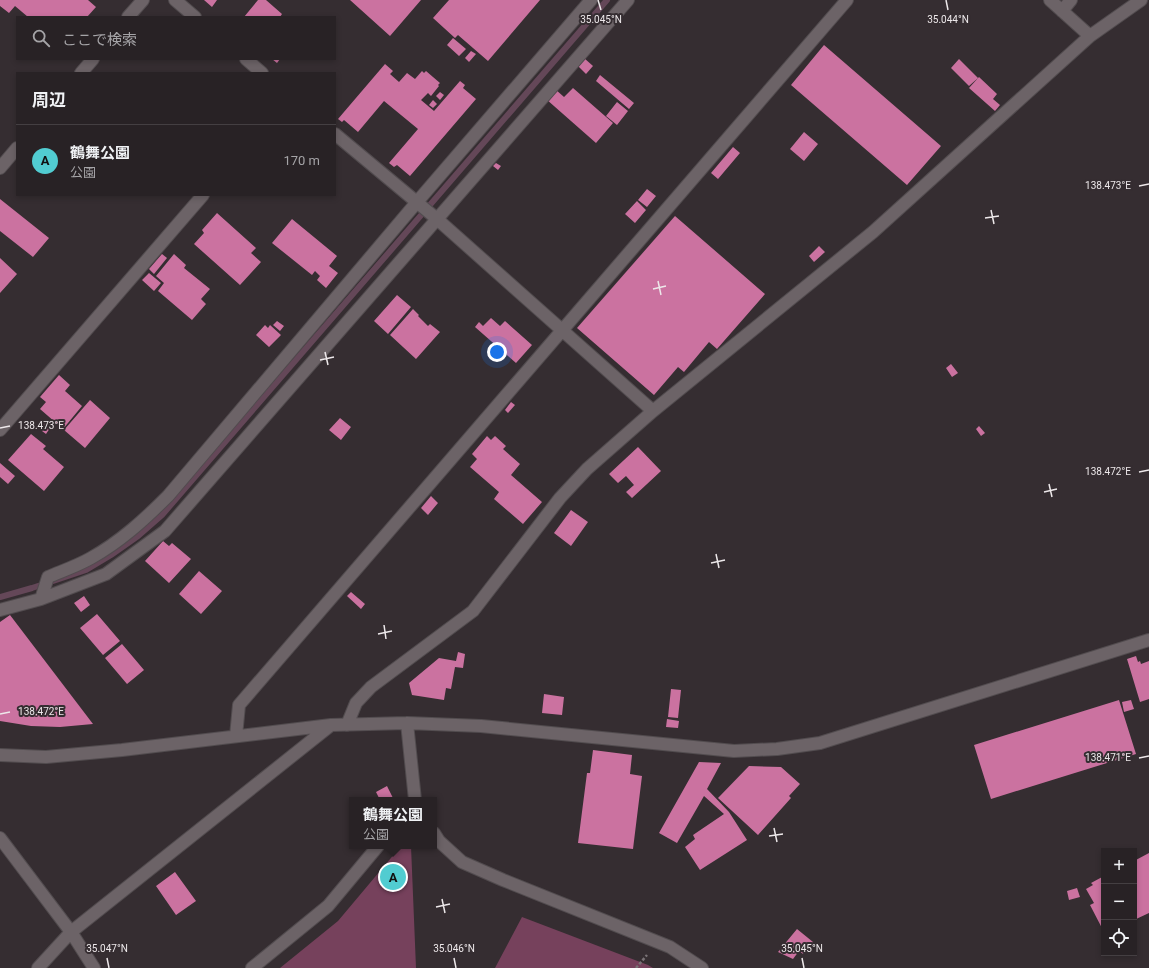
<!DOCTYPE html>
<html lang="ja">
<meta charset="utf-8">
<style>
:root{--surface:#282225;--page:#302a2d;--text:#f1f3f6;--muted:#a5a4a7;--line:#443f42;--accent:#51ccd1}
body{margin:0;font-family:Roboto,"Noto Sans JP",sans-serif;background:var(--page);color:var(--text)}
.controls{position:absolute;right:12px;bottom:12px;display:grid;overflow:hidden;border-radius:0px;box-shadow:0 2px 6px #0003}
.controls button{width:36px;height:36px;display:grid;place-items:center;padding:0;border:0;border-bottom:1px solid var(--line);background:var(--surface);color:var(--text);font:20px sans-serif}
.you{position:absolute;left:497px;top:352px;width:14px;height:14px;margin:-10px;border:3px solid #fff;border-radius:50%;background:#1a73e8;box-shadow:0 0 0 6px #1a73e833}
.badge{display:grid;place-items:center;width:26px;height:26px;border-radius:50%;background:var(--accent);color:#111;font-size:13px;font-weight:700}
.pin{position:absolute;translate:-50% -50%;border:2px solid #fff;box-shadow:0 1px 4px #0006}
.popup{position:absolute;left:349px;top:797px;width:88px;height:52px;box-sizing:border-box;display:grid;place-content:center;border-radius:0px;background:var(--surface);filter:drop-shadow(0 1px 3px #0005);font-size:13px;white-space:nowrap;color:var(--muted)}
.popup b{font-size:15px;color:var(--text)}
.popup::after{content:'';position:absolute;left:50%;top:100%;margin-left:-8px;border:8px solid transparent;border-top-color:var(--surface)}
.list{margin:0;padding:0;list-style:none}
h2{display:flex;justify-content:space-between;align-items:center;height:52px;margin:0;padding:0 16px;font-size:17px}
h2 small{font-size:13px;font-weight:400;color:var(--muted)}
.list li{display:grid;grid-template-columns:26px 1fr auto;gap:12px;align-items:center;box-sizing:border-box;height:72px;padding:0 16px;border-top:1px solid var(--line)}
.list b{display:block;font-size:15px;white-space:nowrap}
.list p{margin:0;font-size:13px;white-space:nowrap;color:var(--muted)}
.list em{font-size:13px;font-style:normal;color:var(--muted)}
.icon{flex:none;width:22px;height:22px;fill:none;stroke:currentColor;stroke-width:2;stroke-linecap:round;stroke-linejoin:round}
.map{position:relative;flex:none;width:1149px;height:968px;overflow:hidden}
.search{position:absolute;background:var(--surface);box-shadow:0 2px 6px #0003;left:16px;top:16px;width:320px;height:44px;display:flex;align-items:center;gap:10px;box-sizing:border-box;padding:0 14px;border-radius:0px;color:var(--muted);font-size:15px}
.panel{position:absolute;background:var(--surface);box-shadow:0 2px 6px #0003;left:16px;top:72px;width:320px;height:124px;border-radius:0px}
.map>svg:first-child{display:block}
.green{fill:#76415c}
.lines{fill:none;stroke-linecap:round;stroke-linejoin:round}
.stream{stroke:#644758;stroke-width:6}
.building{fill:#cb72a0}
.minor-casing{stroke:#524c4f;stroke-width:14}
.path{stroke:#7a7376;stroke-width:2.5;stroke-dasharray:3 2;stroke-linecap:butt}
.minor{stroke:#6c6367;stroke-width:12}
.ticks{fill:none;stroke:#ede8ea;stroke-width:1.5}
.ticks-label{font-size:10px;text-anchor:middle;fill:#ede8ea;stroke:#352d31;stroke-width:4;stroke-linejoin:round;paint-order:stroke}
</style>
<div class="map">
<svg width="1149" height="968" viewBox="0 0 1149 968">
<rect width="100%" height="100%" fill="#352d31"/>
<path class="green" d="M 401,846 L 411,846 L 416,968 L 280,968 L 338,921 Z
M 522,917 L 648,965 L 653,968 L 495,968 Z"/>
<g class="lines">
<path class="stream" d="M 0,597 L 32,588 L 86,570 L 111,555 L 138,536 L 162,515 L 607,0"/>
</g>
<path class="building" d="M 0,0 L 88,0 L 96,7 L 87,17 L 28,17 L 15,6 L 9,13 L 0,6 Z
M 204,0 L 217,0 L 212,7 Z
M 258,0 L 266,0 L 282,14 L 280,17 L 244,17 Z
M 350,0 L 421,0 L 390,36 Z
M 449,0 L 540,0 L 488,61 L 458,35 L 455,38 L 433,18 Z
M 453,38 L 466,49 L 459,56 L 447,45 Z
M 824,45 L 941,146 L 907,185 L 791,85 Z
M 471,51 L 476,54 L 469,62 L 465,58 Z
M 584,58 L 593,66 L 586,74 L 578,66 Z
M 272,59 L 280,59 L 277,63 Z
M 959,59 L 978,78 L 969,86 L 951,68 Z
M 385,64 L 393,71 L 390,74 L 399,82 L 407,73 L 415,79 L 422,71 L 424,73 L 426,71 L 440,83 L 438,85 L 439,86 L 431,96 L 428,93 L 421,100 L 434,111 L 460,81 L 465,85 L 463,88 L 476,99 L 410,176 L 397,165 L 394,167 L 389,163 L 418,129 L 384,101 L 358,132 L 344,120 L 342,122 L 338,119 Z
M 600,75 L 634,103 L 629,109 L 596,81 Z
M 979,77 L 997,94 L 993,99 L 1000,105 L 995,111 L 969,88 Z
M 573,88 L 613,123 L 596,143 L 546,99 L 555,89 L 564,97 Z
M 440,92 L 444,95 L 440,100 L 436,96 Z
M 433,100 L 437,104 L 433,108 L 429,105 Z
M 617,102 L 628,111 L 617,125 L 606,116 Z
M 804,132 L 818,144 L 804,161 L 790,149 Z
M 733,147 L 740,153 L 718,179 L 711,173 Z
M 496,163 L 501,166 L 498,170 L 493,166 Z
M 647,189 L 656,196 L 647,207 L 638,200 Z
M 0,199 L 49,238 L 33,257 L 0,231 Z
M 637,201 L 646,210 L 635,223 L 625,214 Z
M 217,213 L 256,248 L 251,253 L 261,262 L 240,285 L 194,244 L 204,233 L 202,230 Z
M 675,216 L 765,294 L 717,349 L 709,342 L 684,372 L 678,367 L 654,395 L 577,328 Z
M 292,219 L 337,256 L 329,266 L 338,273 L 326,288 L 317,280 L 320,276 L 315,271 L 312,275 L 272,243 Z
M 819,246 L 825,252 L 814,262 L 809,256 Z
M 162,254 L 167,258 L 154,274 L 149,269 Z
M 174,254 L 186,265 L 184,268 L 210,289 L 201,299 L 206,304 L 192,320 L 158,291 L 164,283 L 156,276 Z
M 0,258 L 17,274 L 0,293 Z
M 149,273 L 161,283 L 154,291 L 142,280 Z
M 397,295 L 411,307 L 388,334 L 374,321 Z
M 413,309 L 419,315 L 418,316 L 428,326 L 430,324 L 440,332 L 416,359 L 390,335 Z
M 491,318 L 500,326 L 505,321 L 532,345 L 516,363 L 475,327 L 479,322 L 483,326 Z
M 277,321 L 284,326 L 280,331 L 273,325 Z
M 265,325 L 268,328 L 270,325 L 281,335 L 269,347 L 256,335 Z
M 951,364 L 958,373 L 952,377 L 946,368 Z
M 59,375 L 70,385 L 65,391 L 82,406 L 63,429 L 40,409 L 46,402 L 40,397 Z
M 90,400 L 110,418 L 85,448 L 64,430 Z
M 511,402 L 515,405 L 508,413 L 505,410 Z
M 340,418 L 351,427 L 341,440 L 329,430 Z
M 43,422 L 50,428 L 46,434 L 38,428 Z
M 979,426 L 985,433 L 981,436 L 976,429 Z
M 31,434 L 46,446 L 43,449 L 64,467 L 44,491 L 8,460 Z
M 487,436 L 491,440 L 495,436 L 506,446 L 503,449 L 520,464 L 511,475 L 542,502 L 523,524 L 494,499 L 499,492 L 470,467 L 477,459 L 472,454 Z
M 638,447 L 661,471 L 632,498 L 626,492 L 634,485 L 626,476 L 618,483 L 609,474 Z
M 0,463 L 15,476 L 8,484 L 0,477 Z
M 431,496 L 438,503 L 428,515 L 421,508 Z
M 571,510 L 588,522 L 571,546 L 554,533 Z
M 163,541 L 169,546 L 172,543 L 191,559 L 169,583 L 145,561 Z
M 199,571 L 222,591 L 201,614 L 179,594 Z
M 351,592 L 365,604 L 361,609 L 347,596 Z
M 84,596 L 90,605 L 81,612 L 74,603 Z
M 97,614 L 120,641 L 103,655 L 80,628 Z
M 10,615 L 93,724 L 60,727 L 31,726 L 0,721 L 0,622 Z
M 122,644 L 144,670 L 127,684 L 105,658 Z
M 458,652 L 465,654 L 463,668 L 455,667 L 451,689 L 446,688 L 444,700 L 412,695 L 409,683 L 439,658 L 456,661 Z
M 1136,656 L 1138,662 L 1140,661 L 1141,664 L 1149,661 L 1149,699 L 1140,702 L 1127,659 Z
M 671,689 L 681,690 L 678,718 L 668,717 Z
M 544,694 L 564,697 L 562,715 L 542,713 Z
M 1119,700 L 1136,754 L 991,799 L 974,745 Z
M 1131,700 L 1134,709 L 1124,712 L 1122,702 Z
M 667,719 L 679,721 L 678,728 L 666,727 Z
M 593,750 L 632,755 L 630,774 L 642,776 L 633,849 L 578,843 L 587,773 L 590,773 Z
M 699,762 L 721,763 L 707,789 L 729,812 L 747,840 L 700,870 L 685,847 L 695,839 L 693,835 L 724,814 L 704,796 L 677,843 L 659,833 Z
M 749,766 L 781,767 L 800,784 L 789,796 L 791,798 L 758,835 L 718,798 Z
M 387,786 L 394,800 L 380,800 L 376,792 Z
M 1149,853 L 1149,913 L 1134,920 L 1134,861 Z
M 175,872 L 196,901 L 176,915 L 156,886 Z
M 1104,876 L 1104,932 L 1090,905 L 1094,903 L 1086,889 L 1093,885 L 1091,883 Z
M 1077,888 L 1080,897 L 1069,900 L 1067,891 Z
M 797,929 L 813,942 L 803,954 L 799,951 L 793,959 L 778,952 Z
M 445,947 L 446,952 L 440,953 L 439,949 Z"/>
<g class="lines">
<defs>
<path id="minor" d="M 175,0 L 195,17
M 1050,0 L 1090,36
M 1062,11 L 1071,0
M 128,17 L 143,0
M 246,59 L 262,73
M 81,73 L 93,59
M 335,134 L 437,219 L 653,411
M 0,168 L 17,148
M 0,430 L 203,195
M 41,599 L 48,577 C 62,571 77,566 91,558 C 120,542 144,520 168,496 L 417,202 L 591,0
M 0,610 L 41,599 L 106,574 L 165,531 L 628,0
M 407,723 L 415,800
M 347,725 L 356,703 L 371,687 L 473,611 L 560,498 L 587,469 L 653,411 L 873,232 L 1090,36 L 1141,0
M 236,736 L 239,705 L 847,0
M 0,755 L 46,757 L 122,750 L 331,725 L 407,723 L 481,726 L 734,751 L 777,749 L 820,743 L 1149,640
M 434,833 L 439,841 L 462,862 L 503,880 L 670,947 L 702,968
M 0,838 L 71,932 L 94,968
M 38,968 L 71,932 L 331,725
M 252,968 L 328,906 L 378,846"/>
</defs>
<use href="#minor" class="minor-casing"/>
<path class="path" d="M 636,968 L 647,955"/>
<use href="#minor" class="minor"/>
</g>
<path class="ticks" d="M 598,0 L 601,10M 946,0 L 948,10M 1139,186 L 1149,184M 991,210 L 994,224M 985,218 L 999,216M 658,281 L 661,295M 653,289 L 666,286M 325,352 L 328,365M 320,360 L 334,357M 0,428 L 10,426M 1139,472 L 1149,470M 1049,484 L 1052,497M 1044,492 L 1057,489M 716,554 L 719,568M 711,563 L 725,560M 384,625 L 386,639M 378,634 L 392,631M 0,714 L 10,712M 1139,758 L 1149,756M 774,828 L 777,842M 769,836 L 783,834M 442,899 L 445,913M 436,907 L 450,904M 107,958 L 109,968M 454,958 L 456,968M 802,958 L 804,968"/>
<g class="ticks-label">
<text x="601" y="23">35.045°N</text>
<text x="948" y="23">35.044°N</text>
<text x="1108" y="189">138.473°E</text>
<text x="41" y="429">138.473°E</text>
<text x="1108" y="475">138.472°E</text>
<text x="41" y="715">138.472°E</text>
<text x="1108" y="761">138.471°E</text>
<text x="107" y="952">35.047°N</text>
<text x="454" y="952">35.046°N</text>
<text x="802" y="952">35.045°N</text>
</g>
</svg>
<div class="controls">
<button>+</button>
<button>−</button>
<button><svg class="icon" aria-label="locate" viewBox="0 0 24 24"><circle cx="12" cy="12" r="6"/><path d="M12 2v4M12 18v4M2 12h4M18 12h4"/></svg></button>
</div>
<div class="you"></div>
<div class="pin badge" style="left:393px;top:877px">A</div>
<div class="popup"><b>鶴舞公園</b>公園</div>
<div class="search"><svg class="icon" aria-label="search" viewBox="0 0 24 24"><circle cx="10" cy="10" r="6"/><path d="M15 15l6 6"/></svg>ここで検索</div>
<section class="panel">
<h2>周辺<small></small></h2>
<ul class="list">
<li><span class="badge">A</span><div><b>鶴舞公園</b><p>公園</p></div><em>170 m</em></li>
</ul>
</section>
</div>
